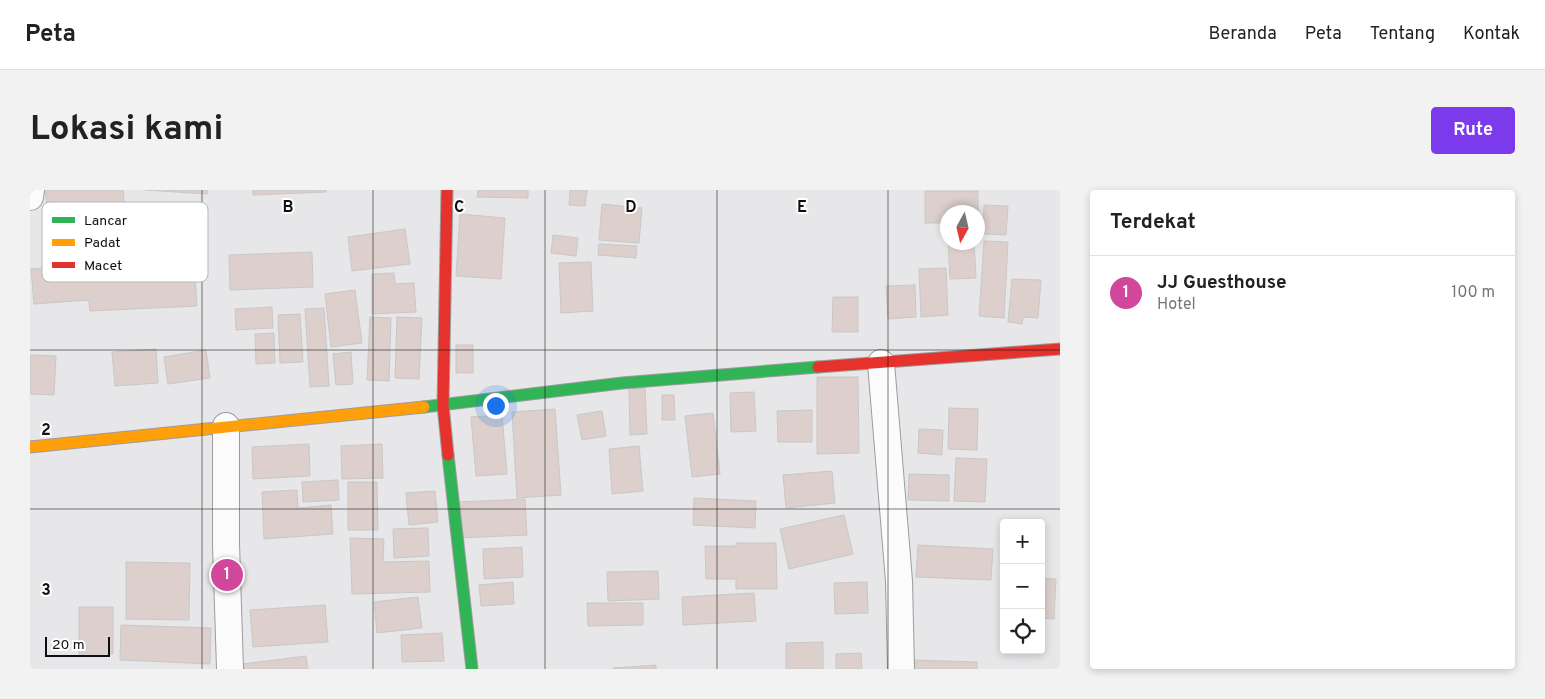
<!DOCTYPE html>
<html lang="id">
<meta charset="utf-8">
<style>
:root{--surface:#fff;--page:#f2f2f2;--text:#222;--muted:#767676;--line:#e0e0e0;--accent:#7c3aed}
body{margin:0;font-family:Overpass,sans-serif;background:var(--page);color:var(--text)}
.controls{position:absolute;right:15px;bottom:15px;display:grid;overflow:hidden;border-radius:5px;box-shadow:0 2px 8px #0003}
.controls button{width:45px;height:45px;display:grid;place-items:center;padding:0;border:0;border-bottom:1px solid var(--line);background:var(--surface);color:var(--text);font:25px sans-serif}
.compass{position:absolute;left:910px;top:15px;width:45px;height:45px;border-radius:50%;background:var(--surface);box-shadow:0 2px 8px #0003;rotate:188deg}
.scale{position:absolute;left:15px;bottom:12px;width:65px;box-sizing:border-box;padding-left:5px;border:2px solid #0f0e10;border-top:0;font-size:14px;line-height:18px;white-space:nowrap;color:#0f0e10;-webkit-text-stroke:4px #fff;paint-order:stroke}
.you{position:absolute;left:465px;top:215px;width:18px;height:18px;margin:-12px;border:4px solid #fff;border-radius:50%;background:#1a73e8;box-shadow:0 0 0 8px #1a73e833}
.badge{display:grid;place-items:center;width:32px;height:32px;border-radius:50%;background:var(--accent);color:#fff;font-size:16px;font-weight:700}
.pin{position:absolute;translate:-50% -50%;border:2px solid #fff;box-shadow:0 1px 5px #0006}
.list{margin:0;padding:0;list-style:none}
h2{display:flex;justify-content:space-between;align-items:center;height:65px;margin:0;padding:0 20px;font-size:21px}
h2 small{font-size:16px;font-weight:400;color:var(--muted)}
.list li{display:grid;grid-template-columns:32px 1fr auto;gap:15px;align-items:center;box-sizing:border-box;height:75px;padding:0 20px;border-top:1px solid var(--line)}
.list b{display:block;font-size:19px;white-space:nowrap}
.list p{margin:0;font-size:16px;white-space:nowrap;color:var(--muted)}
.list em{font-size:16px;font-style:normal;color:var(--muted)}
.icon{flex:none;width:28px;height:28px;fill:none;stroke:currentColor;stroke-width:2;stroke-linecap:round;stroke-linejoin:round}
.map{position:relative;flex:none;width:1030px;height:479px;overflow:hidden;border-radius:5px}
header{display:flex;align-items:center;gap:30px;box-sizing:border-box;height:70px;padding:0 25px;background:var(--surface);border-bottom:1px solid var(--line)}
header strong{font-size:24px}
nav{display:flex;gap:28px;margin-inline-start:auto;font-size:18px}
.intro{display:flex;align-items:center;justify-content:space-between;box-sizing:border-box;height:120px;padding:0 30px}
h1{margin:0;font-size:35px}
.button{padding:12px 22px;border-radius:5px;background:var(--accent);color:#fff;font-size:18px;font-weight:700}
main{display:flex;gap:30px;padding:0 30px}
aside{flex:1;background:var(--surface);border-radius:5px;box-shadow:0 2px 8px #0003}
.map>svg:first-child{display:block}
.building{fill:#dccfcc;stroke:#c9c8c8}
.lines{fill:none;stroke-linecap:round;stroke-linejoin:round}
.street-casing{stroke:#9d9c9e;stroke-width:28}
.fast-casing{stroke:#9d9c9e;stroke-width:13}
.slow-casing{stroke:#9d9c9e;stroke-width:13}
.jam-casing{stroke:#9d9c9e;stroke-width:13}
.street{stroke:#fbfbfc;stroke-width:26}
.fast{stroke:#30b455;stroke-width:11}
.slow{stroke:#ff9f0a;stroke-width:11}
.jam{stroke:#e5322d;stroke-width:11}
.grid{fill:none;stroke:#0f0e10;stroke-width:1;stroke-opacity:0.55}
.key{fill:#fff;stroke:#b7b7b7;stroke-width:1}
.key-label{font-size:14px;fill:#0f0e10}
.grid-label{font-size:16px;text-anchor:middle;font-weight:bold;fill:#0f0e10;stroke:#fff;stroke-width:4;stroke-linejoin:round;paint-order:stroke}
</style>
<header>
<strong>Peta</strong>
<nav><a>Beranda</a><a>Peta</a><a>Tentang</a><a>Kontak</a></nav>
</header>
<div class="intro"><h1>Lokasi kami</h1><a class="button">Rute</a></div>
<main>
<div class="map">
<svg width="1030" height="479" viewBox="0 0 1030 479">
<rect width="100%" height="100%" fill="#e7e6e8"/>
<path class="building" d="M 15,0 L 93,0 L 95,23 L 33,27 L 32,16 L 17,17 Z
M 115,0 L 178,0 L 177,4 Z
M 223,0 L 296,0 L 296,2 L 223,5 Z
M 448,0 L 498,0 L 498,8 L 447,7 Z
M 540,0 L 557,0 L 555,16 L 539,15 Z
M 895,1 L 948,1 L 948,29 L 948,22 L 918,22 L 918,33 L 895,33 Z
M 572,14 L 612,18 L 609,53 L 569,50 Z
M 954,15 L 978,16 L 976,45 L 953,44 Z
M 430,24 L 475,28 L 471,89 L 426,86 Z
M 375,39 L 380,74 L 322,81 L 318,47 Z
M 523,45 L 548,48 L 546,66 L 521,63 Z
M 954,51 L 978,52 L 974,128 L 949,126 Z
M 918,52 L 944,52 L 946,88 L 920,89 Z
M 569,54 L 607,56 L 606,68 L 568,65 Z
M 282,62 L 283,97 L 200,100 L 199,65 Z
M 140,68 L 142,88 L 165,86 L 167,116 L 60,121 L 59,110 L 4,114 L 1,79 Z
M 561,72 L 563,121 L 531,123 L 529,73 Z
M 916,78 L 918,125 L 891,127 L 889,79 Z
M 364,83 L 365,94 L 384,93 L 386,122 L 342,124 L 342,84 Z
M 982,89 L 1011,90 L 1008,128 L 993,127 L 992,134 L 978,132 Z
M 885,95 L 886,127 L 858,129 L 856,96 Z
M 325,100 L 332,153 L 301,157 L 295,104 Z
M 803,107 L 828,107 L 828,142 L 802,142 Z
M 242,117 L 243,138 L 206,140 L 205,119 Z
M 294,118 L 299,196 L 280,197 L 275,119 Z
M 270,124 L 273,172 L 250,173 L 248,125 Z
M 340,127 L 361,128 L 359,191 L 337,190 Z
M 367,127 L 392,128 L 389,189 L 365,188 Z
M 244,143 L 245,173 L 226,174 L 225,144 Z
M 426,155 L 443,155 L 443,183 L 426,183 Z
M 126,159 L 128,193 L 85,196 L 82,162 Z
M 176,160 L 180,188 L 138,194 L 134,167 Z
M 321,162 L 323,194 L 306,195 L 303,164 Z
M 0,165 L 26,166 L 24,205 L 0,204 Z
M 787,187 L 828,187 L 829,263 L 787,264 Z
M 615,198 L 617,244 L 600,245 L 599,199 Z
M 724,202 L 726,241 L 701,242 L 700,203 Z
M 632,205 L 644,205 L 645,230 L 632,230 Z
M 919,218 L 948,219 L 947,260 L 918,259 Z
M 525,219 L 531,305 L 487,308 L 482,222 Z
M 782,220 L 782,252 L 748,252 L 747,221 Z
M 572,221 L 576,246 L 552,250 L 547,225 Z
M 683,223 L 690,284 L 662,287 L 655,226 Z
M 472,225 L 477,284 L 446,286 L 441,227 Z
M 889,239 L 913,240 L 912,265 L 888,263 Z
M 279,254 L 280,286 L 223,289 L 222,257 Z
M 352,254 L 353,288 L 312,289 L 311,256 Z
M 609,256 L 613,301 L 582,304 L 579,259 Z
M 926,268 L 957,269 L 955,312 L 924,311 Z
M 802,281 L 805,313 L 756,318 L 753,285 Z
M 879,284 L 919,285 L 919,311 L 878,310 Z
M 308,290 L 309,310 L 273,312 L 272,292 Z
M 318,292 L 347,292 L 348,340 L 318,340 Z
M 267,300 L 268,318 L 301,315 L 303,344 L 234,349 L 232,302 Z
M 405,301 L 408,332 L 379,335 L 376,303 Z
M 664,308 L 726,311 L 725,338 L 663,335 Z
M 495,309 L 497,345 L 429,348 L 428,312 Z
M 814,325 L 823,364 L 759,379 L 750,339 Z
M 398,338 L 399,366 L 364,368 L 363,339 Z
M 320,348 L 354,349 L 353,372 L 399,371 L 400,402 L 322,404 Z
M 706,353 L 746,353 L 747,399 L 706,399 L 706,389 L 676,389 L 675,356 L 706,356 Z
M 888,355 L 963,359 L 961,390 L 886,387 Z
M 492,357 L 493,387 L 454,389 L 453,359 Z
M 96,372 L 160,373 L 159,430 L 96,429 Z
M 628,381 L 629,409 L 578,411 L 577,382 Z
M 1011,388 L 1026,389 L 1024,429 L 1011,428 Z
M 483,392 L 484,414 L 451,416 L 449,395 Z
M 837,392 L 838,423 L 805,424 L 804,393 Z
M 724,403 L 726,431 L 653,435 L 652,407 Z
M 388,407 L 392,438 L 347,443 L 344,412 Z
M 557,413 L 613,413 L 613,435 L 558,436 Z
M 295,415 L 298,452 L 223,457 L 220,420 Z
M 49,417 L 83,417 L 83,464 L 49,464 Z
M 91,435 L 181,438 L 180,474 L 90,470 Z
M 412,443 L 414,471 L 372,472 L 371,445 Z
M 793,452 L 793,479 L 756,479 L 756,453 Z
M 831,463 L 832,479 L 806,479 L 806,464 Z
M 276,466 L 278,479 L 205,479 L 204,475 Z
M 882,470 L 947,472 L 947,479 L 882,479 Z
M 626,475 L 626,479 L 583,479 L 583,478 Z"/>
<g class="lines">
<defs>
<path id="street" d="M 0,7 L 1,0
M 851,173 L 869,391 L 871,479
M 196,236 L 196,354 L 200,479"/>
<path id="fast" d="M 394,217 L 592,193 L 788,177
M 418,265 L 442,479"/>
<path id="slow" d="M 0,257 L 394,217"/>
<path id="jam" d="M 417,0 L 413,215 L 418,265
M 788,177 L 1030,159"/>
</defs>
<use href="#street" class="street-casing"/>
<use href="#fast" class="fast-casing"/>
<use href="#slow" class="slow-casing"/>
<use href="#jam" class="jam-casing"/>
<use href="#street" class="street"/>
<use href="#fast" class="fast"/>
<use href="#slow" class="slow"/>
<use href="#jam" class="jam"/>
</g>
<path class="grid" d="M 172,0 L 172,479M 343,0 L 343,479M 515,0 L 515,479M 687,0 L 687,479M 858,0 L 858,479M 0,160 L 1030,160M 0,319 L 1030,319"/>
<rect x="12" y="12" width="166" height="80" rx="8" class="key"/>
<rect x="22" y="27" width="23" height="6" fill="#30b455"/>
<rect x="22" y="49" width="23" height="7" fill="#ff9f0a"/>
<rect x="22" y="72" width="23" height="6" fill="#e5322d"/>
<g class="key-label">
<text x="54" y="35">Lancar</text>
<text x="54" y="57">Padat</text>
<text x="54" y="80">Macet</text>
</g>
<g class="grid-label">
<text x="258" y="22">B</text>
<text x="429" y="22">C</text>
<text x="601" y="22">D</text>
<text x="772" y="22">E</text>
<text x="16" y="245">2</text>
<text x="16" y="405">3</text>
</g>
</svg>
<div class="controls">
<button>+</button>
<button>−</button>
<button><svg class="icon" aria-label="locate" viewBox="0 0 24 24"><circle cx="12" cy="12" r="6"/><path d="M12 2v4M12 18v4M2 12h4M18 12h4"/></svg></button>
</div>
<svg class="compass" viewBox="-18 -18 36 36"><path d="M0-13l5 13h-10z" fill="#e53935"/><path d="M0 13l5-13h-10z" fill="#767676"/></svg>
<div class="scale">20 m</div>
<div class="you"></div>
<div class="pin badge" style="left:197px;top:385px;background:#d1479c">1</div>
</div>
<aside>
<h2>Terdekat<small></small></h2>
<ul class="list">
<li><span class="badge" style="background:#d1479c">1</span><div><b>JJ Guesthouse</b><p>Hotel</p></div><em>100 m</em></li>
</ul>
</aside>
</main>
